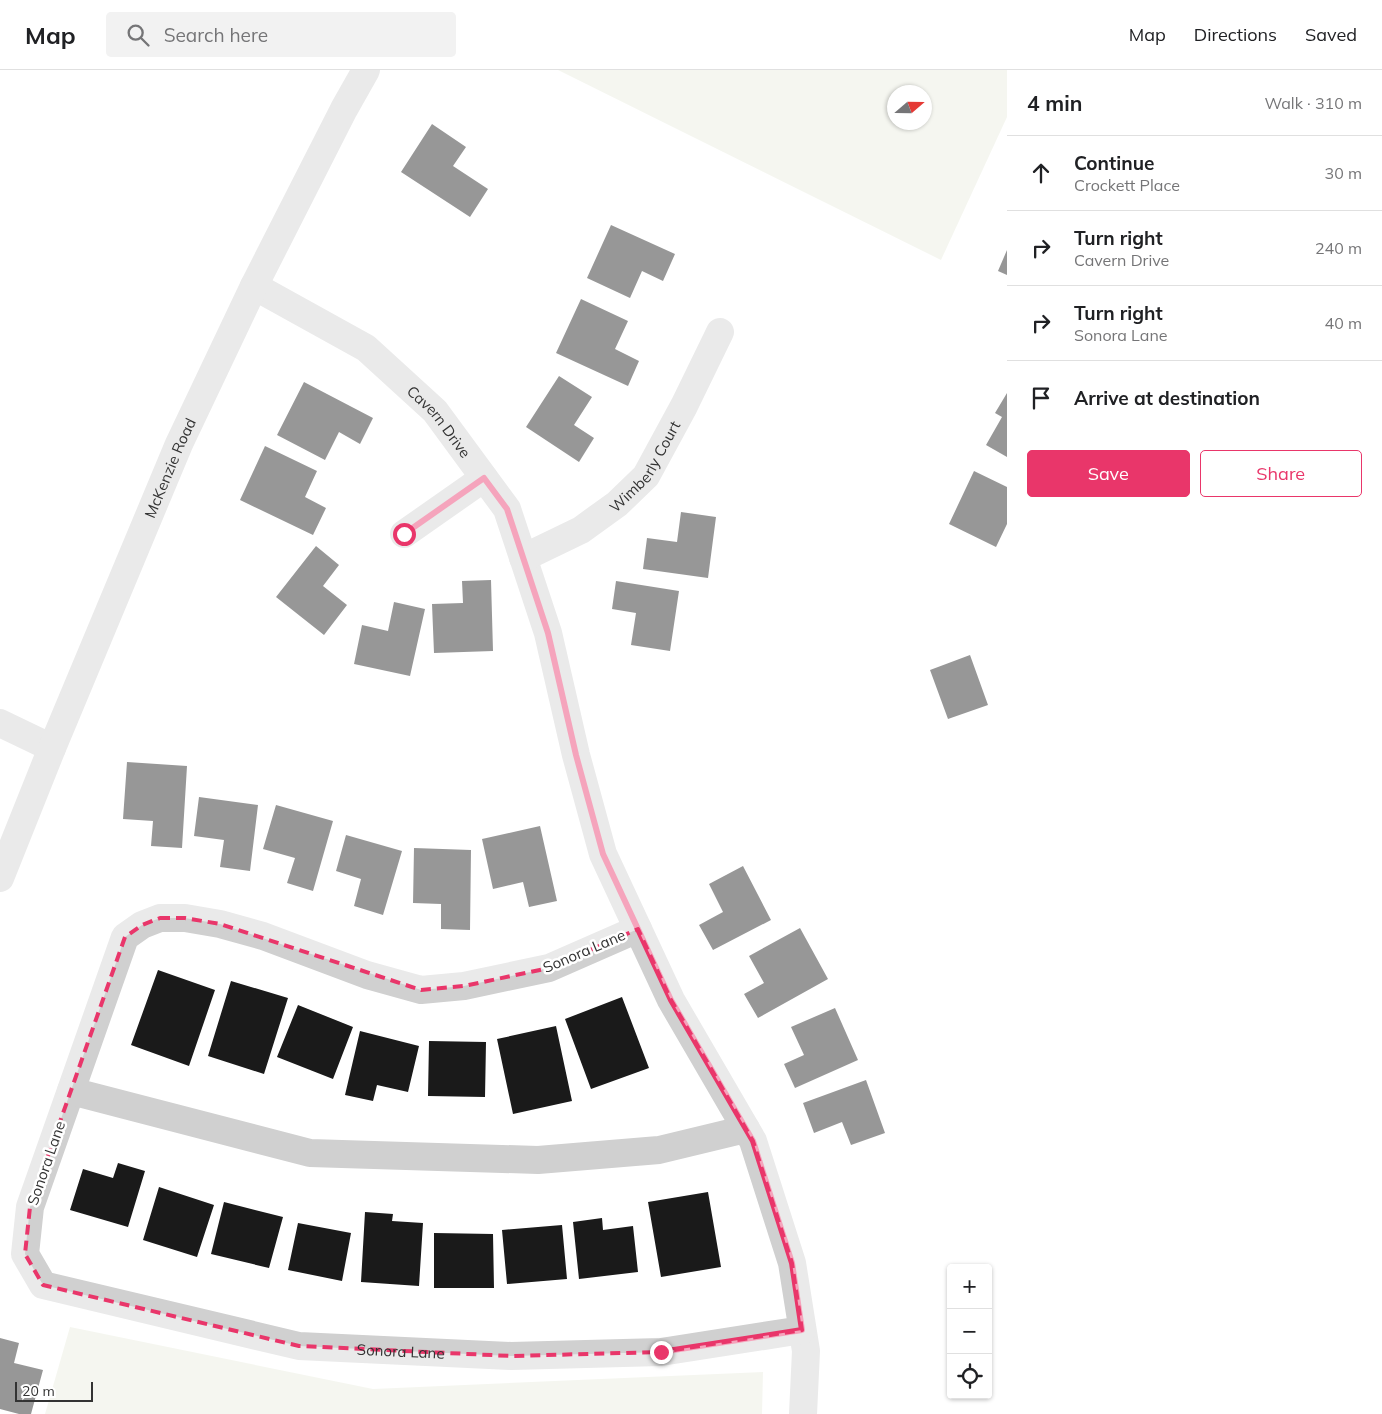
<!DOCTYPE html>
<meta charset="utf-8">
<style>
:root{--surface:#fff;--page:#f2f2f2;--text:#202124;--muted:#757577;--line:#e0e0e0;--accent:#e9366a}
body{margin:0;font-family:Mulish,sans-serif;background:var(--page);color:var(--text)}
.controls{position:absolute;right:15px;bottom:15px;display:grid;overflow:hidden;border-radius:5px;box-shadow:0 1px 4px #0004}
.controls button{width:45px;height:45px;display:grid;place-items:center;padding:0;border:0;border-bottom:1px solid var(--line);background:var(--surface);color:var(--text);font:25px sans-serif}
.compass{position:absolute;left:887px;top:15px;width:45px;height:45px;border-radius:50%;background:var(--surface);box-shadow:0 1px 4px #0004;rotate:70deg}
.scale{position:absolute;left:15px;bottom:12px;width:78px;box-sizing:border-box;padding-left:5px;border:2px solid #333;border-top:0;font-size:14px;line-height:18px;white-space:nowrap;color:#333;-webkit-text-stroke:4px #fff;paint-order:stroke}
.stop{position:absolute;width:15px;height:15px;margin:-11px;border:4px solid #e9366a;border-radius:50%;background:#fff}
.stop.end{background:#e9366a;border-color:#fff;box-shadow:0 1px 5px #0008}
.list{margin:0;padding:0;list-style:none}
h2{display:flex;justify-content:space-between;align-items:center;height:65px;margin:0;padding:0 20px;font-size:21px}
h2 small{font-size:16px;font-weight:400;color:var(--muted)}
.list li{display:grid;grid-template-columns:32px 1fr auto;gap:15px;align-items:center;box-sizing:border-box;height:75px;padding:0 20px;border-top:1px solid var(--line)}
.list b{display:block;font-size:19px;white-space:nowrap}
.list p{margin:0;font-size:16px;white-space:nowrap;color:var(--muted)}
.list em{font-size:16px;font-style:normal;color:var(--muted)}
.actions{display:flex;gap:10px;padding:15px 20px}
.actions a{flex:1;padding:11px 0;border:1px solid var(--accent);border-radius:5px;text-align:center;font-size:18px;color:var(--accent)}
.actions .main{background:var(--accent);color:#fff}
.icon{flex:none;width:28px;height:28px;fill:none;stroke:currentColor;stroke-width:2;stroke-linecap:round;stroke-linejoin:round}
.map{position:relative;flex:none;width:1007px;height:1344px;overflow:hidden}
header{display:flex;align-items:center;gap:30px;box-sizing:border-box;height:70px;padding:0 25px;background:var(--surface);border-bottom:1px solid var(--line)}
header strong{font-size:24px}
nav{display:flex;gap:28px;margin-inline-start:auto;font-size:18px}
.search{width:350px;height:45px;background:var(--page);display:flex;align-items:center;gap:12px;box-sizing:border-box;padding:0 18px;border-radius:5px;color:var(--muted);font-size:19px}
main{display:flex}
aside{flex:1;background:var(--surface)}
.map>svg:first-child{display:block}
.green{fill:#e9ecde;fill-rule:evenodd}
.building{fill:#1a1a1a}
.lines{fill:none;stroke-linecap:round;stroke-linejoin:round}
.minor{stroke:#d0d0d0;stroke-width:28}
.route{stroke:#e9366a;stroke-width:6}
.marked{fill:none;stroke:#e9366a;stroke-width:4;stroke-dasharray:10 6;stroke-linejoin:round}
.labels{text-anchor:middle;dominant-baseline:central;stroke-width:5;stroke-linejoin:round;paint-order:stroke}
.street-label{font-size:15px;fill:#333;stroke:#fff}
</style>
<header>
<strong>Map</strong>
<div class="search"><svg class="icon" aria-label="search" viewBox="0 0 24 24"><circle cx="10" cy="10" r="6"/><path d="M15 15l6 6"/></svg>Search here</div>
<nav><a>Map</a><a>Directions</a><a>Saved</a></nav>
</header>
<main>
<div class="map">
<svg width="1007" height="1344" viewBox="0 0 1007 1344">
<rect width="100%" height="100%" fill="#fff"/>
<path class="green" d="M 558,0 L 1007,0 L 1007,47 L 941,190 ZM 894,22 L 924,22 L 924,52 L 894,52 Z
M 70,1257 L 373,1319 L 763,1302 L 762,1344 L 45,1344 Z"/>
<path class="building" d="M 432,54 L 466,77 L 453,96 L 488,119 L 470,147 L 401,102 Z
M 611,155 L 675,184 L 663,211 L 642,201 L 630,228 L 587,208 Z
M 1007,180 L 1007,205 L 998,201 Z
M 581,229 L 628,251 L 615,279 L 639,291 L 628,316 L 556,283 Z
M 559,306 L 592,327 L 574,355 L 594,368 L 579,392 L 526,357 Z
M 304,312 L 373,348 L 360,374 L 339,362 L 325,390 L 277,365 Z
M 1007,323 L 1007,387 L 986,375 L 1002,347 L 995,343 Z
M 265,376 L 317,401 L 305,427 L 326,438 L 313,465 L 240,430 Z
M 974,401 L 1007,417 L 1007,454 L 996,477 L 949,454 Z
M 681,442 L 716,447 L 708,508 L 643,499 L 647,468 L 677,472 Z
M 316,476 L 339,495 L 323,516 L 347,535 L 324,565 L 276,527 Z
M 491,510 L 493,581 L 434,583 L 432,534 L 463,533 L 462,511 Z
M 616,511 L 679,521 L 670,581 L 631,575 L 636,543 L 612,539 Z
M 394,532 L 425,539 L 410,606 L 354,594 L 362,555 L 388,561 Z
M 970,585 L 988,635 L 948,649 L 930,600 Z
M 127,692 L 187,696 L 182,778 L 151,776 L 153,751 L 123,749 Z
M 199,727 L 258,735 L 250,801 L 220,797 L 224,770 L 194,766 Z
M 276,735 L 333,751 L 313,821 L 287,813 L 295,788 L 263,779 Z
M 540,756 L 557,831 L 529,837 L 523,812 L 493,819 L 482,769 Z
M 346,765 L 402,781 L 383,845 L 354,836 L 361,809 L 336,801 Z
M 414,778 L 471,780 L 470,860 L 441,859 L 441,834 L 413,833 Z
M 743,796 L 771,850 L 713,880 L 699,855 L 723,842 L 709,814 Z
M 800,858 L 828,909 L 758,948 L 744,924 L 764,913 L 749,886 Z
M 158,900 L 215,920 L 189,996 L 131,975 Z
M 231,911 L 288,928 L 264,1004 L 208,986 Z
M 622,927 L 649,998 L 591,1019 L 565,949 Z
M 298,935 L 353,957 L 333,1009 L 277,987 Z
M 835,938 L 858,990 L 795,1018 L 784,994 L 804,985 L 791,957 Z
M 556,956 L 572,1031 L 513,1044 L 497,969 Z
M 360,961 L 419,976 L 408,1022 L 377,1015 L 373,1031 L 345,1025 Z
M 429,971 L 486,972 L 485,1027 L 428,1026 Z
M 866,1010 L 885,1063 L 851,1075 L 842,1052 L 814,1063 L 803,1033 Z
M 118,1093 L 145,1101 L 128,1157 L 70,1140 L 83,1099 L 113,1108 Z
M 159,1117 L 214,1135 L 197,1187 L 143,1170 Z
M 708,1122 L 721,1197 L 661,1207 L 648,1132 Z
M 224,1132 L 283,1147 L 269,1198 L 211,1184 Z
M 365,1142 L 393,1144 L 392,1151 L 423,1153 L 419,1216 L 361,1212 Z
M 602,1148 L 603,1160 L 633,1156 L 638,1202 L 579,1209 L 573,1152 Z
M 298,1153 L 351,1163 L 342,1211 L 288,1200 Z
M 562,1155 L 567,1209 L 507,1214 L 502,1160 Z
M 434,1163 L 493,1164 L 494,1218 L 434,1218 Z
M 0,1268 L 19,1273 L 14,1293 L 43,1300 L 31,1344 L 19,1344 L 0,1339 Z"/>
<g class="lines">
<g class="minor">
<path id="s1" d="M 254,216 L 366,278 L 435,341 L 507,439 L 548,563 L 576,685 L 603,784 L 671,930 L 753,1071 L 792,1193 L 806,1281 L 803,1344"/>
<path d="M 404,464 L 484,408"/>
<path id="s2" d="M 523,488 L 581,460 L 617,434 L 646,406 L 684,336 L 720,262"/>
<path d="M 0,653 L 52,678"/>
<path id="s3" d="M 0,808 L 52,678 L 179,374 L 254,216 L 344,39 L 366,0"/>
<path id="s4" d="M 638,859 L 549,898 L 464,916 L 421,920 L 367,905 L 263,866 L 220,854 L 185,848 L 160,848 L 142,855 L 125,867 L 30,1137 L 25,1184 L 43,1215 L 299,1276 L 511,1286 L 661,1282 L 802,1260"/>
<path d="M 71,1021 L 310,1083 L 538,1090 L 659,1080 L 746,1059"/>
</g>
</g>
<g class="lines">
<path class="route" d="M 404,464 L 484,408 L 507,439 L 548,563 L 576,685 L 603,784 L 671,930 L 753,1071 L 792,1193 L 802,1260 L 661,1282"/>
</g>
<path d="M0 0H1007V1344H0ZM 160,848 L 185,848 L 220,854 L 421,920 L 464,916 L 549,898 L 638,859 L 671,930 L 753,1071 L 792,1193 L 802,1260 L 661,1282 L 511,1286 L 299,1276 L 43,1215 L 25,1184 L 30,1137 L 125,867 L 142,855 Z" fill="#fff" fill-opacity=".55" fill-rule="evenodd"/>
<path class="marked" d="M 160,848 L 185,848 L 220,854 L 421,920 L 464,916 L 549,898 L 638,859 L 671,930 L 753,1071 L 792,1193 L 802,1260 L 661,1282 L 511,1286 L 299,1276 L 43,1215 L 25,1184 L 30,1137 L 125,867 L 142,855 Z"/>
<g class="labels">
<g class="street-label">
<text stroke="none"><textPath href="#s1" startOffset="232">Cavern Drive</textPath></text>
<text stroke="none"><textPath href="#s2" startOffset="156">Wimberly Court</textPath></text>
<text stroke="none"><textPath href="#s3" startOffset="444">McKenzie Road</textPath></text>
<text transform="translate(584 881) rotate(-23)">Sonora Lane</text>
<text transform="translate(46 1093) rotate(-71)">Sonora Lane</text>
<text stroke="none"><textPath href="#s4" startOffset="1274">Sonora Lane</textPath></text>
</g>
</g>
</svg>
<div class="controls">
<button>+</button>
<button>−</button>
<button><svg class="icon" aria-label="locate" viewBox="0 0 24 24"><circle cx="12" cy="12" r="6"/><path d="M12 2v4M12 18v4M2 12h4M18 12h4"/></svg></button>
</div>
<svg class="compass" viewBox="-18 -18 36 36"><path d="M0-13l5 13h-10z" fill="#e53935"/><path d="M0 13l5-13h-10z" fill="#757577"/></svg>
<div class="scale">20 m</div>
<div class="stop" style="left:404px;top:464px"></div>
<div class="stop end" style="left:661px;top:1282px"></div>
</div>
<aside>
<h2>4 min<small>Walk · 310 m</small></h2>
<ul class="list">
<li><svg class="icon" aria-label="ahead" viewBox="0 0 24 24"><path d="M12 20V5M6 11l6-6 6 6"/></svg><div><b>Continue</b><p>Crockett Place</p></div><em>30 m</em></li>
<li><svg class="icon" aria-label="right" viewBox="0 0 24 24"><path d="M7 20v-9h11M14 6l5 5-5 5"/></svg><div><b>Turn right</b><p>Cavern Drive</p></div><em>240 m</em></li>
<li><svg class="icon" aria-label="right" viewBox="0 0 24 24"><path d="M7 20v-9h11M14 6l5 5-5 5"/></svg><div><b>Turn right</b><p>Sonora Lane</p></div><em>40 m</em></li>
<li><svg class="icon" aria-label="arrive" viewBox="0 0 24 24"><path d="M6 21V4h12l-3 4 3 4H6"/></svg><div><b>Arrive at destination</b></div></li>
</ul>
<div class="actions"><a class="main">Save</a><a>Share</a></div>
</aside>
</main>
